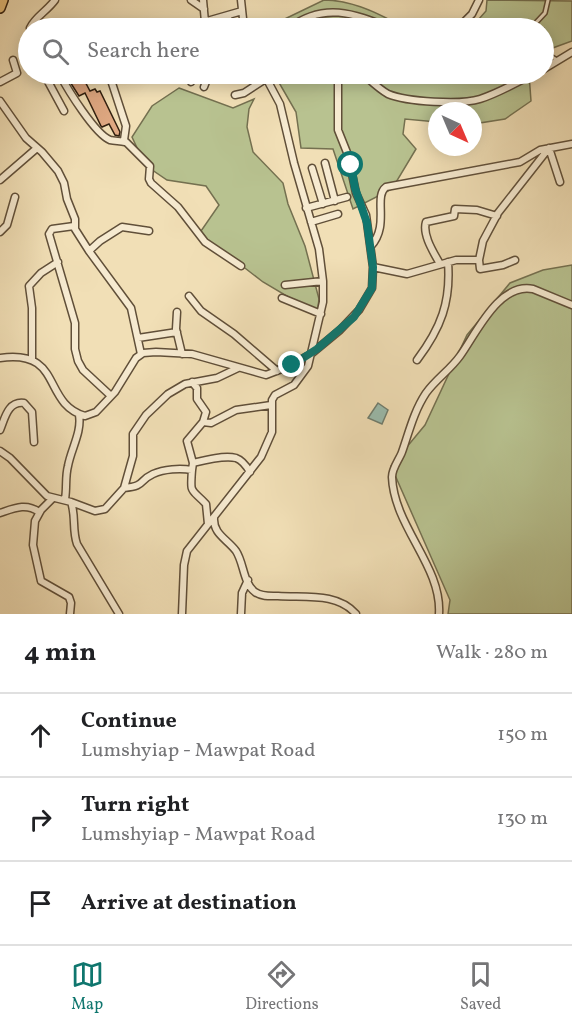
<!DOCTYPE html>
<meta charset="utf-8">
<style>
:root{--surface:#fff;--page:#f6f6f6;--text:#202124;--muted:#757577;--line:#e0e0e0;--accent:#0f766e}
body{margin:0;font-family:Vollkorn,serif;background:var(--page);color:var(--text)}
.compass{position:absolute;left:428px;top:102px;width:54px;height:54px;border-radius:50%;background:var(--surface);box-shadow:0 3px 15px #0003;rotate:136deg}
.stop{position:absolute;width:18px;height:18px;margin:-14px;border:4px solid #0f766e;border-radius:50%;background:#fff}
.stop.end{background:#0f766e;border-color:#fff;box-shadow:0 2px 6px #0008}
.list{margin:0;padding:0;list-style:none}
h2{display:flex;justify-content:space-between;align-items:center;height:78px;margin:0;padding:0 24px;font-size:26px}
h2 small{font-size:20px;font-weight:400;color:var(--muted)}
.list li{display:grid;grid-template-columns:39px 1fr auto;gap:18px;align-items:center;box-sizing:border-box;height:84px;padding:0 24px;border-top:2px solid var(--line)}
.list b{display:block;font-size:22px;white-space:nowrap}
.list p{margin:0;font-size:20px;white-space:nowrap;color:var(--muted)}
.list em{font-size:20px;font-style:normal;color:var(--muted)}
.icon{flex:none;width:33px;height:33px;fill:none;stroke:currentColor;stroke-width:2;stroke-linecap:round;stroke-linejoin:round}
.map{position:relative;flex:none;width:572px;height:614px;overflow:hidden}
.search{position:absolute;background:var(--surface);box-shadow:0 3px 15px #0003;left:18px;right:18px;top:18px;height:66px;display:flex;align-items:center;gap:15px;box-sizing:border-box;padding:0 21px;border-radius:33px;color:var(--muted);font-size:22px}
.sheet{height:330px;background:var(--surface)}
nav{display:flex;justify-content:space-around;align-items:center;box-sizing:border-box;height:84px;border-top:2px solid var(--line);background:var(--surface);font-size:16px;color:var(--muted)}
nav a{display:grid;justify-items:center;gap:3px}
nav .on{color:var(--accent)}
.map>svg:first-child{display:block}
.green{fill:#b8c290;stroke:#747050;stroke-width:1.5}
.water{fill:#9bbdaf;stroke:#707e6f;stroke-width:1.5}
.building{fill:#e0a983;stroke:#301f0f;stroke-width:1.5}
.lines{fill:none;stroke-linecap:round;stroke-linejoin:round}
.lane-casing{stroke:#604f39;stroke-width:6}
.street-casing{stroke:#604f39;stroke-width:9}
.primary-casing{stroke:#301f0f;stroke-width:12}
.lane{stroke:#f6ead0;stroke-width:3}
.street{stroke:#f6ead0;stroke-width:6}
.primary{stroke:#e8c07b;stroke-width:9}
.route{stroke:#0f766e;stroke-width:8}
</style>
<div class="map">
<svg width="572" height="614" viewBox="0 0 572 614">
<rect width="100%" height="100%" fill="#f1dfb6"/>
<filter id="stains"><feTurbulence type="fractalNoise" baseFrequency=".00333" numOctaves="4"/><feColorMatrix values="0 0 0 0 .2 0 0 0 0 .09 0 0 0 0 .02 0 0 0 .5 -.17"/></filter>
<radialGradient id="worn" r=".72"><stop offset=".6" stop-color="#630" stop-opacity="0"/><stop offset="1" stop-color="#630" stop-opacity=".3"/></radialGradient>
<path class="green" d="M 324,0 C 352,0 381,14 404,28 L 266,28 Z
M 487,0 L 572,1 L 572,41 L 550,49 L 544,56 L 544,28 L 471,28 L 486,11 Z
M 274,74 L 529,74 L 531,101 L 505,119 L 473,124 L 473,111 L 437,111 L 437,122 L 405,119 L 403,134 L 416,149 L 392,189 L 353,209 L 333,149 L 301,148 L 296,112 Z
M 179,88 L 233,108 L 254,99 L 249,109 L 247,127 L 253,152 L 283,183 L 288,204 L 305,246 L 319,299 L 317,314 L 263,282 L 241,265 L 210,243 L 201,231 L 219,205 L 206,186 L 167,180 L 145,165 L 132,137 L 152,106 Z
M 572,265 L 572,614 L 448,614 L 450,600 L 391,466 L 425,425 L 467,335 L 510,283 L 543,270 Z"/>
<path class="water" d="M 378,403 L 388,410 L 382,424 L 368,418 Z"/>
<path class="building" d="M 65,74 L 81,74 L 90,91 L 95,89 L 97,92 L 100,91 L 120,132 L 119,136 L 115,135 L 109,124 L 102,127 L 101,126 L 85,93 L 79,96 Z"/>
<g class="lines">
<defs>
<path id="lane" d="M 531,28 L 545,13 L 548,0
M 544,52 L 557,60"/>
<path id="street" d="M 191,0 L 204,9
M 203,0 L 205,22
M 241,0 L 244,28
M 30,28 C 35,17 47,11 55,0
M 183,28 L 242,11
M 211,28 L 214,19
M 224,28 L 229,15
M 289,28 C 324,2 353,13 390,28
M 458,28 L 472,14 L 479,0
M 544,69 L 572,52
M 44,74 L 64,111
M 109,74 L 126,126 L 124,140 L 150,166 L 149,179 L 151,183 L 178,207 L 205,242 L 241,266
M 363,74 C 371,81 379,89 388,94 C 407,102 461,105 480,99 C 499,93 517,82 534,74
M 60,75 C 68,90 95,134 110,140 C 115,141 120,141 125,142
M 179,77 L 180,74
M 0,82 L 17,73 L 13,60
M 191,82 L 194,74
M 204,87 L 209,74
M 235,95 L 244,93 L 267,78
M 0,101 L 26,138 L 42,152 L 58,171 L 64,183 L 67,199 L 75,219 L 75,229 L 89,251 L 131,308 L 141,354
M 549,148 L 560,182
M 325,163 L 335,201
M 312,168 L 323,204
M 0,180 L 37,148
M 306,208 L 347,197
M 311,222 L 338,214
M 74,226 L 52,229 L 49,234 L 75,323 L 75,349 L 78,361 L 83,370 L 111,396
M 0,232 L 7,225 L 15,197
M 371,246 C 390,225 373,197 386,187 L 520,162 L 540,150 L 572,144
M 89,251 L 100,241 L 122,227 L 149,231
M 479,260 L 480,269 L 503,265 L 515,260
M 440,264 C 434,253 422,235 426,222 L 454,216 L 455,209 L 477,210 L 497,216
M 373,267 L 407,274 L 456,260 L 479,260 L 483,241 L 498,213 L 549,148
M 285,285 L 323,281
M 189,296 L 201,311 L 234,334 L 277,371
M 282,298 L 321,314
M 177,312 L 176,329 L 182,354
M 138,338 L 177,332
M 0,358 C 64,349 41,403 85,416 L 96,412 L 115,392 L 136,358 L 143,353 L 156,352 L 192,354 L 266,375 L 292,365 L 311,354 L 340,330 L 359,310 L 372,288 L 373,267 L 366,215 L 356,193 L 348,155 L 338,130 L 338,74
M 32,359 L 32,308 L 29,286 L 41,273 L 58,262
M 417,360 C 441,328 451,302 448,262
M 203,422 L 211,423 L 236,410 L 271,405
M 0,430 C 5,418 8,401 24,403 L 32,412 L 34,442
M 0,451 L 10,458 L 47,496 L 71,502 C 76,516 72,530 77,544 L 119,614
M 193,463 C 205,460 224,455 236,458 C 242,460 247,467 250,472
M 192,470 C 190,495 191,488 206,504 L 208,524
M 124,488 C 146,486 138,481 153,474 C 164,469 180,468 192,470 L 193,463 L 187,441 L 203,422 L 206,412 L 197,399 L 197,388 L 192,382
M 53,498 L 41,510 L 35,521 L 33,545 L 41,581 L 69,597 L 71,603 L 70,614
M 65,499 C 67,488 65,477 68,466 C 71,449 82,432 79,415
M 71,502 L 95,511 L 105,509 L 124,488 L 133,456 L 133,434 L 146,415 L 168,394 L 185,384 L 217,378 L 238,368
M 0,513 C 15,508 26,503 39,512
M 214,518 C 213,534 227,539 236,551 C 244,563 243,583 255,592 C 262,597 271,596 278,596 C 304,598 337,592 356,614
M 182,614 L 184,565 L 187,551 L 261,457 L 272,432 L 272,400 L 275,395 L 294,385 L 308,366 L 323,302 L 323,281 L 319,249 L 294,163 L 280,104 L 264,74
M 241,614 L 242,593 L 248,580
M 439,614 C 442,566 394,527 392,477 C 392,468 399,460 402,452 C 409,432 414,411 426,393 C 436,379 450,370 460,356 C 476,334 499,282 533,289 L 572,305"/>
<path id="primary" d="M 0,8 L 3,0"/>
</defs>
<use href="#lane" class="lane-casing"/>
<use href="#street" class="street-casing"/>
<use href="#primary" class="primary-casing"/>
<use href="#lane" class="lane"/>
<use href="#street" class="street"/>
<use href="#primary" class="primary"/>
</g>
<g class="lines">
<path class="route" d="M 292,365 L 317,349 L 354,317 L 372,288 L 373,267 L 367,223 L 355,188 L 351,165"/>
</g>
<rect width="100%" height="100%" filter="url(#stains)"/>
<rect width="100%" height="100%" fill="url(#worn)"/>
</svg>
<svg class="compass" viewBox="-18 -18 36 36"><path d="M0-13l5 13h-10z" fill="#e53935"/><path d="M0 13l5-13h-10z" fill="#757577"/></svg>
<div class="stop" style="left:351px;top:165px"></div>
<div class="stop end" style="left:292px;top:365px"></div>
<div class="search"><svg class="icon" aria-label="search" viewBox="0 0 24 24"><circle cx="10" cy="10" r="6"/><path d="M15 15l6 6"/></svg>Search here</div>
</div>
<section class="sheet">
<h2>4 min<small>Walk · 280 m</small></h2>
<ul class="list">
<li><svg class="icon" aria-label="ahead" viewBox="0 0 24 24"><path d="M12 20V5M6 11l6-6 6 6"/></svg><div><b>Continue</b><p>Lumshyiap - Mawpat Road</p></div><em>150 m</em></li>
<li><svg class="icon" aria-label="right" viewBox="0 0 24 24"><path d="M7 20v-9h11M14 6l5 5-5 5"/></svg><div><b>Turn right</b><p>Lumshyiap - Mawpat Road</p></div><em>130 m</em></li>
<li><svg class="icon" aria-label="arrive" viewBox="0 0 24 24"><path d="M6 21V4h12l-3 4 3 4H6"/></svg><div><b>Arrive at destination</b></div></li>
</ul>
</section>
<nav>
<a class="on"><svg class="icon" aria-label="map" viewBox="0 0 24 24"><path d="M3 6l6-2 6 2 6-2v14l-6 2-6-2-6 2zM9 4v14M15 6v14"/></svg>Map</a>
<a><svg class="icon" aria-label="directions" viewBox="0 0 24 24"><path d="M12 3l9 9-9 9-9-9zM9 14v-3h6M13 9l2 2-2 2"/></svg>Directions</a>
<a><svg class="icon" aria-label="saved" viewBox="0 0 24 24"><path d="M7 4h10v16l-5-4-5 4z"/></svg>Saved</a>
</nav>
